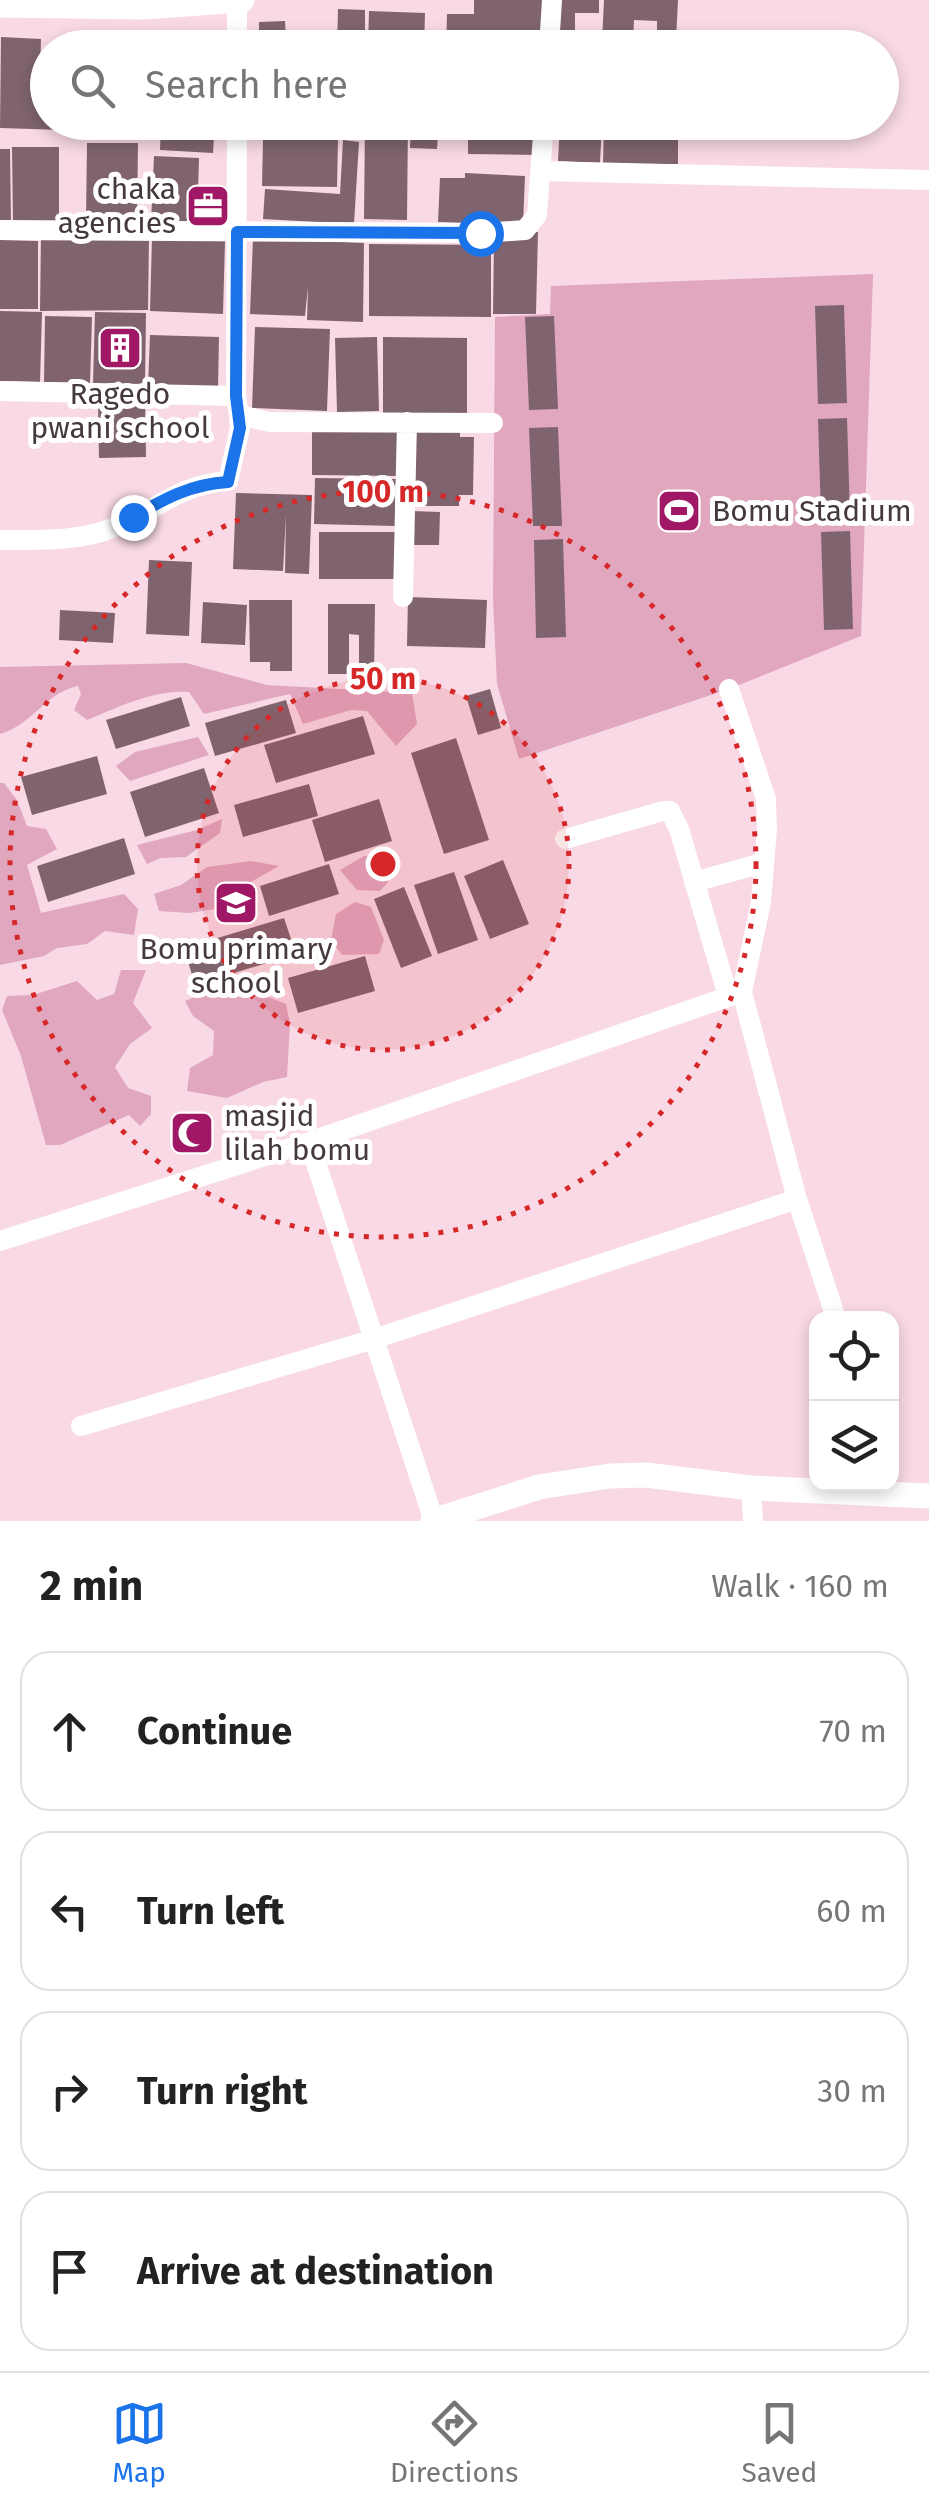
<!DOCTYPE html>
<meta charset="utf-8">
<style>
:root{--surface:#fff;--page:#f2f2f2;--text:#222;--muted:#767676;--line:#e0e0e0;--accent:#1a73e8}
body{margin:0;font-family:"Fira Sans",sans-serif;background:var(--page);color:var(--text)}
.controls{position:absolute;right:30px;bottom:30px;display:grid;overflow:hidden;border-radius:20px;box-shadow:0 5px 15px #0003}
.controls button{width:90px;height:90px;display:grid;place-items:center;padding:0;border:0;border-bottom:2px solid var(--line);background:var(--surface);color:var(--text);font:50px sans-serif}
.stop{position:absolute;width:30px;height:30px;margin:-22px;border:8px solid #1a73e8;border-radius:50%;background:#fff}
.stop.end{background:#1a73e8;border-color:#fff;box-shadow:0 2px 10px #0008}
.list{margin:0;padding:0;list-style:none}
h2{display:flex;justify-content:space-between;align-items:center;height:130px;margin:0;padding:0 40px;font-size:42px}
h2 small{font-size:32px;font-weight:400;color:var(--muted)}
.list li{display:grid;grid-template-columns:65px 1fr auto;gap:30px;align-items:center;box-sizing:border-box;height:160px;margin:0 20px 20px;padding:0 20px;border:2px solid var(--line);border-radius:30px}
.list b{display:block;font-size:38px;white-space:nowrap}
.list em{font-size:32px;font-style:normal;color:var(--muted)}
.icon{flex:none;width:55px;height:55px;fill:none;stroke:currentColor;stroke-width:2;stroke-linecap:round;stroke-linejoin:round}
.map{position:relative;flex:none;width:929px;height:1521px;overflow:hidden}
.search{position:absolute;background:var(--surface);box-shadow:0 5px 15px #0003;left:30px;right:30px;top:30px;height:110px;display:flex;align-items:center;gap:25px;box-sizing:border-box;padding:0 35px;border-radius:55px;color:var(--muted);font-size:38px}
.sheet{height:850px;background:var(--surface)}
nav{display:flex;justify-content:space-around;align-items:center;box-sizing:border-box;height:140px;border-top:2px solid var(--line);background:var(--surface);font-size:28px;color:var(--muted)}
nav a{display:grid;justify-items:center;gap:5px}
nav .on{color:var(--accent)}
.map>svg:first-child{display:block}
.green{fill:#e0a7bf}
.building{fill:#7f646f}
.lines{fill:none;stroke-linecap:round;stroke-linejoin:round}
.minor{stroke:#fff;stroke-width:20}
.tertiary{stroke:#fff;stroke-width:25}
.route{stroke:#1a73e8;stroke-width:12}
.ring{fill:none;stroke:#d62828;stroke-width:5;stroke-dasharray:5 10}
.labels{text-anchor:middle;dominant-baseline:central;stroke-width:10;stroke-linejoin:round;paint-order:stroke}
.poi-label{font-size:30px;fill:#45393e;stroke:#fff}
.centre{fill:#d62828;stroke:#fff;stroke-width:5}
.ring-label{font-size:30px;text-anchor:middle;font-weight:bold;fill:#d62828;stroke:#fff;stroke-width:10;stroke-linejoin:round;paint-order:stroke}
</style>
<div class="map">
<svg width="929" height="1521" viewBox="0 0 929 1521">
<rect width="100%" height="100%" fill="#f8d9e5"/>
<path class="green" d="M 873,274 L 861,636 L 729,689 L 519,759 L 497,684 L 493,599 L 495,317 L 550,314 L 551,286 Z
M 186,663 L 267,685 L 412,693 L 417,724 L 396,746 L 367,711 L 351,710 L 303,724 L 290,694 L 204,714 L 189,692 C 155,689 118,707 87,720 L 74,710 L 81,694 L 78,686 C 44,693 34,724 0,734 L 0,667 Z
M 198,737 L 209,755 L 130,781 L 116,766 L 135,752 Z
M 0,783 L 4,783 L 17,800 L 27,826 L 46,829 L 57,849 L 27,865 L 41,913 L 124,894 L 138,909 L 134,935 L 105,931 L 87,944 L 57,948 L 44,956 L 0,965 Z
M 222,819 L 220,833 L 186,857 L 161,858 L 147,864 L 137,845 L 197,830 Z
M 364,856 L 387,856 L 388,882 L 380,891 L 357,890 L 340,870 Z
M 251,861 L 279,866 L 249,883 L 256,906 L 246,919 L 236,921 L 229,907 L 189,913 L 159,911 L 154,894 L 181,885 L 207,867 Z
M 355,902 L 371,907 L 384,940 L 379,954 L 342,955 L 331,940 L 336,914 Z
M 121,970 L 146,970 L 133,1003 L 152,1028 L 130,1044 L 115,1067 L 128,1088 L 151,1096 L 151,1114 L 140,1126 L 129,1115 L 60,1145 L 46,1145 L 21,1056 L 2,1010 L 7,996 L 33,995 L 77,981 L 97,1000 L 114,994 Z
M 216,987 L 248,989 L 286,1004 L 290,1023 L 287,1077 L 263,1082 L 227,1098 L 187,1091 L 190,1068 L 213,1055 L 214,1031 L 193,1016 L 185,1001 Z"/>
<path class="building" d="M 474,0 L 546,0 L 545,38 L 480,37 L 480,48 L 446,48 L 447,14 L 474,14 Z
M 558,0 L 599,0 L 599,13 L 575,13 L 575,48 L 558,48 Z
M 604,0 L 678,0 L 676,40 L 657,39 L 657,21 L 634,20 L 633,43 L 602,42 Z
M 338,9 L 365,10 L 365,48 L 337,48 Z
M 369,11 L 425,13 L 424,48 L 368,48 Z
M 285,21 L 286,41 L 259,42 L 259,22 Z
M 1,37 L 41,39 L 39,106 L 48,106 L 48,122 L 63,122 L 63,130 L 0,128 Z
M 196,40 L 196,48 L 147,48 L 147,41 Z
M 161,122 L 233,122 L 232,138 L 214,137 L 213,153 L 160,150 Z
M 257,122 L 359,122 L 358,132 L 257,127 Z
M 365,122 L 408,122 L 407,220 L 364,219 Z
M 411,122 L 439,122 L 437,149 L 410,148 Z
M 468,122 L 538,122 L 537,155 L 468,154 Z
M 560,122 L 602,122 L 600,163 L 558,161 Z
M 604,122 L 678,122 L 678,164 L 603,164 Z
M 263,139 L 338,140 L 337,187 L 262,186 Z
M 343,140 L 359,142 L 354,224 L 263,219 L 265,189 L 340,194 Z
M 87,143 L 138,143 L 137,221 L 86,220 Z
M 12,147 L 59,147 L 59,224 L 13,224 Z
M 0,149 L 10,149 L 11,223 L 0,223 Z
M 154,156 L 199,158 L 197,225 L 151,223 Z
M 465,173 L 525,176 L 523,225 L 438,222 L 440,178 L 465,178 Z
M 513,232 L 538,232 L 536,314 L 493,314 L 494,241 L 513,241 Z
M 41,235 L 149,238 L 148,310 L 40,311 Z
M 152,238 L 225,241 L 223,314 L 150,311 Z
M 253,238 L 364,243 L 363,322 L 307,320 L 308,287 L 305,316 L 250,314 Z
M 0,240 L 38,241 L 38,309 L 0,309 Z
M 369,244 L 491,245 L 491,317 L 369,316 Z
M 844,305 L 847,403 L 818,404 L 815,306 Z
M 0,311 L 42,312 L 40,382 L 0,381 Z
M 95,312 L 146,313 L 145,385 L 93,384 Z
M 45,316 L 92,317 L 90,383 L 44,382 Z
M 554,316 L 558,409 L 529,410 L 525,317 Z
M 255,327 L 330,329 L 327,411 L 252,408 Z
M 150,335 L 219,337 L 218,389 L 148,387 Z
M 377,337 L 379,411 L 337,412 L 335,338 Z
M 383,337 L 467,338 L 467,413 L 383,413 Z
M 145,398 L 146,457 L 99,458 L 98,399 Z
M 847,418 L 850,516 L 821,516 L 818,419 Z
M 312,427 L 401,428 L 400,476 L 312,475 Z
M 558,427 L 562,526 L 533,526 L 529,428 Z
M 412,429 L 460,429 L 460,437 L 474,437 L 473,495 L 459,495 L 459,506 L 411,506 Z
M 315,478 L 396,479 L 395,526 L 314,524 Z
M 236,493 L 312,495 L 309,574 L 285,573 L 286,515 L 283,571 L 233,569 Z
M 411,511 L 440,512 L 439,545 L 410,545 Z
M 850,531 L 853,629 L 824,630 L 821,532 Z
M 319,532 L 397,532 L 397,579 L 319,579 Z
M 563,539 L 566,637 L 536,638 L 534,540 Z
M 149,560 L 192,562 L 189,636 L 146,634 Z
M 408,597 L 487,600 L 485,648 L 407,646 Z
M 249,600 L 292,600 L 292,671 L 270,671 L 270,662 L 250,662 Z
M 203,602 L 247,605 L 245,645 L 201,643 Z
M 328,604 L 375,604 L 374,675 L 359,675 L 359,635 L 349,634 L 349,674 L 328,674 Z
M 60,610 L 115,613 L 113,643 L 59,640 Z
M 490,689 L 501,728 L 478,735 L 466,696 Z
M 181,697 L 190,726 L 116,749 L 106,720 Z
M 286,700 L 296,733 L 215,756 L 205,723 Z
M 363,716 L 375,754 L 276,783 L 264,745 Z
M 456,738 L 489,840 L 444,854 L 411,753 Z
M 97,756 L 107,794 L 32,815 L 21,777 Z
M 204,768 L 219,813 L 145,837 L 130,792 Z
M 309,784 L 318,816 L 243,837 L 234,805 Z
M 379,799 L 392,841 L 325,862 L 312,820 Z
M 124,838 L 135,874 L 48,902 L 37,866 Z
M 503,860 L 529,924 L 490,939 L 464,876 Z
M 329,864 L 339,894 L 269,916 L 260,886 Z
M 454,872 L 478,940 L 438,954 L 414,885 Z
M 404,887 L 432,956 L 401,968 L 374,899 Z
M 284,918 L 296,954 L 195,985 L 184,948 Z
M 365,956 L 375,991 L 298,1013 L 288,978 Z"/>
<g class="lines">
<path class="minor" d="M 237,48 L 237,0
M 549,48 L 552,0
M 237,122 L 236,396 L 239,415 L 270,422 L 493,423
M 540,171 L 929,180
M 0,230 L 481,233 L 525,230 L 537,215 L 544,122
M 0,391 L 236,396
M 0,540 C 38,540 79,542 115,527 C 158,510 176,485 228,481 L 240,428 L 239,415
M 403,597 L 407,422
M 729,689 L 766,799 L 767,829 L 761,902 L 742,992 L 797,1199 L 836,1318
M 565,839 L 663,811 L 670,811 L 679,829 L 728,996
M 694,882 L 763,863
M 309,1142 L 434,1521
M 0,1241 L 309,1142 L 742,992
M 81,1426 L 374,1339 L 797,1199
M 751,1488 L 753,1521"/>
<path class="tertiary" d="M 0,5 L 144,7 L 242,0
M 433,1521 L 539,1487 L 610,1476 L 646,1475 L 751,1488 L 929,1496"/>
</g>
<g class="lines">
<path class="route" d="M 133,517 C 164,499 191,484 228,482 L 240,428 L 236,396 L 237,232 L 480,233"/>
</g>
<circle cx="383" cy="864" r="186" fill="#d62828" fill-opacity=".12"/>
<g class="ring">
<circle cx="383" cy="864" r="186"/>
<circle cx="383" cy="864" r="373"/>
</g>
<defs>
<symbol id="office-square" viewBox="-11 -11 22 22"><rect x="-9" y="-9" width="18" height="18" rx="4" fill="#a01865" stroke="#fff"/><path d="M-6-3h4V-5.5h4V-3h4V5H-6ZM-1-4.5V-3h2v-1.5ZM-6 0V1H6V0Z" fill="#fff"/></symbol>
<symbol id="building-square" viewBox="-11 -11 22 22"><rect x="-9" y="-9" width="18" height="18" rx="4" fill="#a01865" stroke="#fff"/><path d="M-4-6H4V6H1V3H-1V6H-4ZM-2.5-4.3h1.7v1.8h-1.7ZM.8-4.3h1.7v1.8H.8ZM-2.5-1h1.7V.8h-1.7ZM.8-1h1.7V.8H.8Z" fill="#fff"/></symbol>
<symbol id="stadium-square" viewBox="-11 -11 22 22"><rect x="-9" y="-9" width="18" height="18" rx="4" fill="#a01865" stroke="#fff"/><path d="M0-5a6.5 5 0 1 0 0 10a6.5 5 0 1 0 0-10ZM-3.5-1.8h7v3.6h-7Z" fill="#fff"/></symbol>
<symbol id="school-square" viewBox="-11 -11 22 22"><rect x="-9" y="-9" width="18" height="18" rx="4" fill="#a01865" stroke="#fff"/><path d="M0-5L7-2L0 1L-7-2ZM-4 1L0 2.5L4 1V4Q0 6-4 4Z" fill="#fff"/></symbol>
<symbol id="mosque-square" viewBox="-11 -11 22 22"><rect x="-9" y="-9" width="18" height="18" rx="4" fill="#a01865" stroke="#fff"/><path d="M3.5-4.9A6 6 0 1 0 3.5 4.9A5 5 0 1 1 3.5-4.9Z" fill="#fff"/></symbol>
</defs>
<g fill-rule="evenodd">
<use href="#office-square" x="183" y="181" width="50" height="50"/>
<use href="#building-square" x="95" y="323" width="50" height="50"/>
<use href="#stadium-square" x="654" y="486" width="50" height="50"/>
<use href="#school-square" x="211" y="878" width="50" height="50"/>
<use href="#mosque-square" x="167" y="1108" width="50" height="50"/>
</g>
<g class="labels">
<g class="poi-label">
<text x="176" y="189" text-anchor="end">chaka<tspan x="176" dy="34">agencies</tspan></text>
<text x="120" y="394">Ragedo<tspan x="120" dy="34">pwani school</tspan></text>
<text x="712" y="511" text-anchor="start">Bomu Stadium</text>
<text x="236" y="949">Bomu primary<tspan x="236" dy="34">school</tspan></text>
<text x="224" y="1116" text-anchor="start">masjid<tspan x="224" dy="34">lilah bomu</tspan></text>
</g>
</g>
<circle cx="383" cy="864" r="15" class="centre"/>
<g class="ring-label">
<text x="383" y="502">100 m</text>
<text x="383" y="689">50 m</text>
</g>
</svg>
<div class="controls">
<button><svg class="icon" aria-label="locate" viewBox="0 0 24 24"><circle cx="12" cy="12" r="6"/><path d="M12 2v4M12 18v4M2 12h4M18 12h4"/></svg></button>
<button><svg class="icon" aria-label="layers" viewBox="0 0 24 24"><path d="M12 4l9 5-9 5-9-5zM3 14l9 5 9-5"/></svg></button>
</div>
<div class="stop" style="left:480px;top:233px"></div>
<div class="stop end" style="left:133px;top:517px"></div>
<div class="search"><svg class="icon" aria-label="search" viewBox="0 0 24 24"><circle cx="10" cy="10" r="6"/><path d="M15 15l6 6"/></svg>Search here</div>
</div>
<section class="sheet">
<h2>2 min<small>Walk · 160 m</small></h2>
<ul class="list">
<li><svg class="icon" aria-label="ahead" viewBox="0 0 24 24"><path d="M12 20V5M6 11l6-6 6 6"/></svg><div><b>Continue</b></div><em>70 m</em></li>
<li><svg class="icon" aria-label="left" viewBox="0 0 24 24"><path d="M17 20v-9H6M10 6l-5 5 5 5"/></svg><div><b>Turn left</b></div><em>60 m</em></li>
<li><svg class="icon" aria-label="right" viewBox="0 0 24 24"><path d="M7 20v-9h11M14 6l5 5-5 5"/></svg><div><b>Turn right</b></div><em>30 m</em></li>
<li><svg class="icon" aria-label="arrive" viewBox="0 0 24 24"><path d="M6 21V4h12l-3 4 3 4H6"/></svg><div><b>Arrive at destination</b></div></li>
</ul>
</section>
<nav>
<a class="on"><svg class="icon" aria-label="map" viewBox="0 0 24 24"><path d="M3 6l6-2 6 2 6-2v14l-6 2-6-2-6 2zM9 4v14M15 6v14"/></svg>Map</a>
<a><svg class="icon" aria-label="directions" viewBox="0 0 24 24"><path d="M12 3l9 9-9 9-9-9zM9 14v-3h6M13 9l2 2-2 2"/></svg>Directions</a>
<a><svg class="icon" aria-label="saved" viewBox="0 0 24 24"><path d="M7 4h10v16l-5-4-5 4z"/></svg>Saved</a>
</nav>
